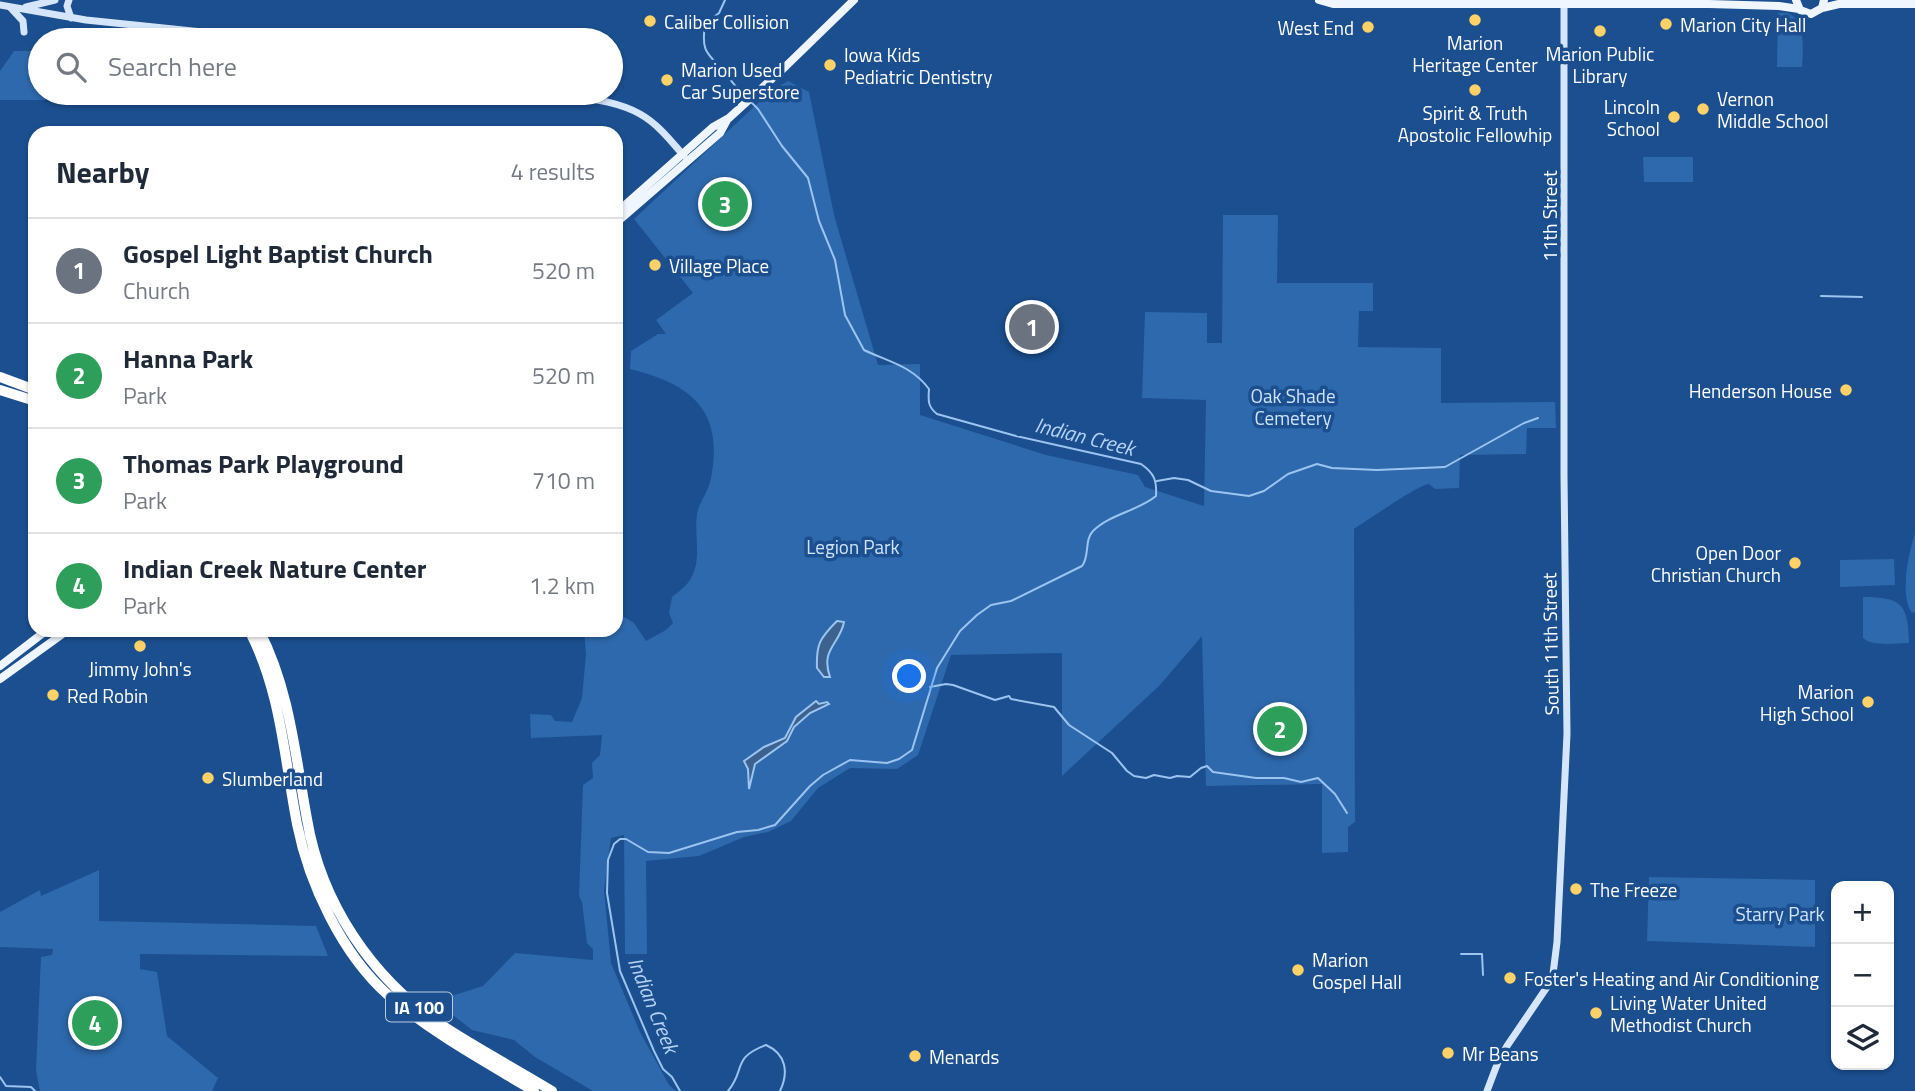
<!DOCTYPE html>
<meta charset="utf-8">
<style>
:root{--surface:#fff;--page:#f6f6f7;--text:#1f2937;--muted:#747a83;--line:#e0e1e3;--accent:#84754c}
body{margin:0;font-family:"Titillium Web",sans-serif;background:var(--page);color:var(--text)}
.controls{position:absolute;right:21px;bottom:21px;display:grid;overflow:hidden;border-radius:14px;box-shadow:0 2px 5px #0004}
.controls button{width:63px;height:63px;display:grid;place-items:center;padding:0;border:0;border-bottom:2px solid var(--line);background:var(--surface);color:var(--text);font:35px sans-serif}
.you{position:absolute;left:910px;top:677px;width:24px;height:24px;margin:-18px;border:5px solid #fff;border-radius:50%;background:#1a73e8;box-shadow:0 0 0 10px #1a73e833}
.badge{display:grid;place-items:center;width:46px;height:46px;border-radius:50%;background:var(--accent);color:#fff;font-size:23px;font-weight:700}
.pin{position:absolute;translate:-50% -50%;border:4px solid #fff;box-shadow:0 2px 7px #0006}
.list{margin:0;padding:0;list-style:none}
h2{display:flex;justify-content:space-between;align-items:center;height:91px;margin:0;padding:0 28px;font-size:30px}
h2 small{font-size:23px;font-weight:400;color:var(--muted)}
.list li{display:grid;grid-template-columns:46px 1fr auto;gap:21px;align-items:center;box-sizing:border-box;height:105px;padding:0 28px;border-top:2px solid var(--line)}
.list b{display:block;font-size:26px;white-space:nowrap}
.list p{margin:0;font-size:23px;white-space:nowrap;color:var(--muted)}
.list em{font-size:23px;font-style:normal;color:var(--muted)}
.icon{flex:none;width:38px;height:38px;fill:none;stroke:currentColor;stroke-width:2;stroke-linecap:round;stroke-linejoin:round}
.map{position:relative;flex:none;width:1915px;height:1091px;overflow:hidden}
.search{position:absolute;background:var(--surface);box-shadow:0 2px 5px #0004;left:28px;top:28px;width:595px;height:77px;display:flex;align-items:center;gap:18px;box-sizing:border-box;padding:0 24px;border-radius:38px;color:var(--muted);font-size:26px}
.panel{position:absolute;background:var(--surface);box-shadow:0 2px 5px #0004;left:28px;top:126px;width:595px;height:511px;border-radius:21px}
.map>svg:first-child{display:block}
.green{fill:#2e69ad}
.water{fill:#3c6290;stroke:#9cc4f0;stroke-width:2}
.lines{fill:none;stroke-linecap:round;stroke-linejoin:round}
.stream{stroke:#9cc4f0;stroke-width:2}
.secondary{stroke:#d6e6fa;stroke-width:7}
.primary{stroke:#f0f6ff;stroke-width:8}
.highway{stroke:#fff;stroke-width:10}
.poi-dot{fill:#ffd166;stroke:#1b4f8f;stroke-width:2.5}
.labels{text-anchor:middle;dominant-baseline:central;stroke-width:7;stroke-linejoin:round;paint-order:stroke}
.shield{fill:#1b4f8f;stroke:#bbcadd;stroke-width:2}
.shield-label{font-size:18px;font-weight:bold;fill:#fff}
.poi-label{font-size:19px;fill:#fff;stroke:#1b4f8f;text-anchor:start}
.street-label{font-size:19px;fill:#fff;stroke:#1b4f8f}
.park-label{font-size:19px;fill:#cfe3fa;stroke:#1b4f8f}
.water-label{font-size:21px;font-style:italic;fill:#b5d3f5;stroke:#1b4f8f}
</style>
<div class="map">
<svg width="1915" height="1091" viewBox="0 0 1915 1091">
<rect width="100%" height="100%" fill="#1b4f8f"/>
<path class="green" d="M 1778,13 C 1782,13 1786,12 1789,14 C 1806,19 1803,54 1802,67 L 1777,67 Z
M 14,51 L 40,51 L 40,93 L 55,93 L 55,100 L 0,100 L 0,71 Z
M 788,81 L 809,92 L 834,215 L 878,365 L 920,364 L 920,415 L 1046,455 L 1138,475 L 1145,487 L 1204,506 L 1206,400 L 1142,398 L 1145,312 L 1207,313 L 1207,343 L 1222,343 L 1223,215 L 1278,215 L 1277,283 L 1373,283 L 1373,311 L 1359,311 L 1358,347 L 1441,348 L 1441,403 L 1555,402 L 1556,428 L 1527,428 L 1526,454 L 1460,455 L 1459,488 L 1435,489 L 1429,484 C 1418,485 1368,520 1354,529 L 1355,822 L 1348,827 L 1348,852 L 1322,853 L 1322,784 L 1206,786 L 1202,636 L 1159,686 L 1062,776 L 1062,653 L 951,655 L 918,755 L 897,769 L 850,768 L 818,788 L 791,821 L 768,832 L 744,837 L 699,856 L 646,861 L 647,954 L 625,954 L 624,835 L 611,838 L 604,890 L 611,963 L 640,1032 L 669,1085 L 676,1091 L 593,1091 L 535,1057 L 514,1040 L 472,1030 L 440,1005 L 445,998 L 483,986 L 515,953 L 593,960 L 593,949 L 587,943 L 582,902 L 579,896 L 583,785 L 593,778 L 592,763 L 600,755 L 602,735 L 531,738 L 530,714 L 551,715 L 555,721 L 572,722 L 582,698 L 586,654 L 584,630 L 616,630 L 616,612 L 634,623 L 646,641 L 666,630 L 673,623 L 669,613 L 672,597 C 678,592 688,585 691,578 C 702,559 694,535 697,514 C 699,502 709,491 711,478 C 724,411 692,384 630,369 L 631,351 L 658,334 L 666,334 L 656,320 L 693,293 L 634,219 L 771,91 Z
M 1643,157 L 1693,157 L 1693,182 L 1644,182 Z
M 1915,533 L 1915,612 L 1912,613 C 1899,594 1909,553 1915,533 Z
M 1894,559 L 1895,585 L 1840,587 L 1840,560 Z
M 1863,597 C 1902,597 1908,604 1909,643 C 1895,643 1873,647 1863,638 Z
M 99,870 L 99,921 L 316,926 L 328,956 L 140,954 L 140,969 L 157,972 L 167,1036 L 218,1078 L 212,1091 L 40,1091 L 36,1070 L 41,957 L 52,955 L 53,949 L 0,947 L 0,912 L 40,890 L 41,896 Z
M 1649,877 L 1815,880 L 1815,947 L 1647,941 Z"/>
<path class="water" d="M 837,621 L 844,622 C 840,644 820,649 830,677 L 824,677 L 817,668 C 816,644 820,638 837,621 Z
M 816,701 L 819,704 L 827,702 L 829,704 L 810,713 L 794,727 L 787,741 L 755,764 L 749,789 L 748,769 L 744,761 L 764,747 L 785,738 L 796,717 Z"/>
<g class="lines">
<path class="stream" d="M 725,0 L 719,13 L 705,24 C 701,52 707,53 723,70 C 731,80 737,89 746,98
M 1821,296 L 1862,297
M 1157,481 L 1174,478 L 1188,480 L 1211,491 L 1249,496 L 1264,491 L 1288,474 L 1317,464 L 1332,468 L 1377,470 L 1445,467 L 1524,423 L 1538,418
M 930,687 L 946,684 L 953,685 L 995,700 L 1009,696 L 1011,699 L 1054,707 L 1069,725 L 1112,753 L 1127,771 L 1134,776 L 1146,778 L 1154,775 L 1170,778 L 1177,776 L 1190,777 L 1201,768 L 1207,766 L 1213,772 L 1256,778 L 1284,778 L 1301,782 L 1318,778 L 1335,794 L 1347,813
M 1461,954 L 1482,954 L 1483,975
M 0,1077 L 6,1086 L 31,1087 L 35,1091
M 680,1091 L 672,1077 L 663,1069 L 654,1051 L 620,971 L 607,893 L 608,860 L 614,844 L 620,839 L 626,839 L 648,852 L 669,853 L 737,832 L 758,830 L 775,825 L 810,786 L 823,775 L 850,760 L 887,763 L 899,759 L 912,750 L 937,668 L 960,631 L 977,615 L 991,605 L 1011,601 L 1082,566 C 1090,556 1084,540 1093,531 C 1110,514 1138,511 1156,496 C 1157,480 1154,473 1141,464 L 1016,436 L 937,414 C 928,407 928,401 929,389 C 912,366 889,362 864,350 L 845,315 L 835,260 L 819,221 L 808,178 L 782,146 L 758,109 L 750,101
M 728,1091 C 746,1070 731,1058 766,1045 C 786,1054 789,1072 780,1091"/>
<path class="secondary" d="M 69,0 L 67,6 L 71,18
M 0,5 L 86,20 L 279,40
M 10,7 L 23,21 L 24,32
M 26,7 L 55,0
M 554,93 C 582,98 615,100 640,114 C 658,124 671,141 684,156
M 1487,1091 L 1498,1062 L 1507,1046 L 1547,987 L 1553,974 L 1557,942 L 1567,734 L 1564,476 L 1564,4"/>
<path class="primary" d="M 1319,0 L 1333,4 L 1709,4 L 1779,6 L 1799,9
M 1796,0 L 1800,10 L 1811,14 L 1822,8 L 1824,0
M 1822,8 L 1839,4 L 1915,4
M 616,213 L 713,127 L 729,118 L 786,66 L 854,0
M 616,223 L 720,133 L 727,120
M 0,666 L 47,630
M 0,679 L 68,630"/>
<path class="highway" d="M 0,377 L 35,390
M 0,390 L 35,401
M 249,630 C 281,691 284,757 297,824 C 309,884 342,954 388,995 C 432,1033 484,1061 534,1091
M 259,630 C 290,690 295,754 307,819 C 321,903 372,979 443,1026 C 478,1049 516,1069 552,1091"/>
</g>
<g class="poi-dot">
<circle cx="1475" cy="20" r="7"/>
<circle cx="650" cy="21" r="7"/>
<circle cx="1666" cy="24" r="7"/>
<circle cx="1368" cy="27" r="7"/>
<circle cx="1600" cy="31" r="7"/>
<circle cx="830" cy="65" r="7"/>
<circle cx="667" cy="80" r="7"/>
<circle cx="1475" cy="90" r="7"/>
<circle cx="1703" cy="109" r="7"/>
<circle cx="1674" cy="117" r="7"/>
<circle cx="655" cy="265" r="7"/>
<circle cx="1846" cy="390" r="7"/>
<circle cx="1795" cy="563" r="7"/>
<circle cx="140" cy="646" r="7"/>
<circle cx="53" cy="695" r="7"/>
<circle cx="1868" cy="702" r="7"/>
<circle cx="208" cy="778" r="7"/>
<circle cx="1576" cy="889" r="7"/>
<circle cx="1298" cy="970" r="7"/>
<circle cx="1510" cy="978" r="7"/>
<circle cx="1596" cy="1013" r="7"/>
<circle cx="1448" cy="1053" r="7"/>
<circle cx="915" cy="1056" r="7"/>
</g>
<g class="labels">
<rect class="shield" x="386" y="992.5" width="66" height="29" rx="5"/>
<g class="shield-label">
<text x="419" y="1007">IA 100</text>
</g>
<g class="poi-label">
<text x="664" y="21">Caliber Collision</text>
<text x="1680" y="24">Marion City Hall</text>
<text x="1354" y="27" text-anchor="end">West End</text>
<text x="1475" y="42" text-anchor="middle">Marion<tspan x="1475" dy="22">Heritage Center</tspan></text>
<text x="1600" y="53" text-anchor="middle">Marion Public<tspan x="1600" dy="22">Library</tspan></text>
<text x="844" y="54">Iowa Kids<tspan x="844" dy="22">Pediatric Dentistry</tspan></text>
<text x="681" y="69">Marion Used<tspan x="681" dy="22">Car Superstore</tspan></text>
<text x="1717" y="98">Vernon<tspan x="1717" dy="22">Middle School</tspan></text>
<text x="1660" y="106" text-anchor="end">Lincoln<tspan x="1660" dy="22">School</tspan></text>
<text x="1475" y="112" text-anchor="middle">Spirit &amp; Truth<tspan x="1475" dy="22">Apostolic Fellowhip</tspan></text>
<text x="669" y="265">Village Place</text>
<text x="1832" y="390" text-anchor="end">Henderson House</text>
<text x="1781" y="552" text-anchor="end">Open Door<tspan x="1781" dy="22">Christian Church</tspan></text>
<text x="140" y="668" text-anchor="middle">Jimmy John's</text>
<text x="1854" y="691" text-anchor="end">Marion<tspan x="1854" dy="22">High School</tspan></text>
<text x="67" y="695">Red Robin</text>
<text x="222" y="778">Slumberland</text>
<text x="1590" y="889">The Freeze</text>
<text x="1312" y="959">Marion<tspan x="1312" dy="22">Gospel Hall</tspan></text>
<text x="1524" y="978">Foster's Heating and Air Conditioning</text>
<text x="1610" y="1002">Living Water United<tspan x="1610" dy="22">Methodist Church</tspan></text>
<text x="1462" y="1053">Mr Beans</text>
<text x="929" y="1056">Menards</text>
</g>
<g class="street-label">
<text transform="translate(1549 216) rotate(-90)">11th Street</text>
<text transform="translate(1550 644) rotate(-91)">South 11th Street</text>
</g>
<g class="park-label">
<text x="1293" y="395">Oak Shade<tspan x="1293" dy="22">Cemetery</tspan></text>
<text x="853" y="546">Legion Park</text>
<text x="1780" y="913">Starry Park</text>
</g>
<g class="water-label">
<text transform="translate(1085 436) rotate(14)">Indian Creek</text>
<text transform="translate(654 1005) rotate(68)">Indian Creek</text>
</g>
</g>
</svg>
<div class="controls">
<button>+</button>
<button>−</button>
<button><svg class="icon" aria-label="layers" viewBox="0 0 24 24"><path d="M12 4l9 5-9 5-9-5zM3 14l9 5 9-5"/></svg></button>
</div>
<div class="you"></div>
<div class="pin badge" style="left:1032px;top:327px;background:#6b7280">1</div>
<div class="pin badge" style="left:1280px;top:729px;background:#2e9e5b">2</div>
<div class="pin badge" style="left:725px;top:204px;background:#2e9e5b">3</div>
<div class="pin badge" style="left:95px;top:1023px;background:#2e9e5b">4</div>
<div class="search"><svg class="icon" aria-label="search" viewBox="0 0 24 24"><circle cx="10" cy="10" r="6"/><path d="M15 15l6 6"/></svg>Search here</div>
<section class="panel">
<h2>Nearby<small>4 results</small></h2>
<ul class="list">
<li><span class="badge" style="background:#6b7280">1</span><div><b>Gospel Light Baptist Church</b><p>Church</p></div><em>520 m</em></li>
<li><span class="badge" style="background:#2e9e5b">2</span><div><b>Hanna Park</b><p>Park</p></div><em>520 m</em></li>
<li><span class="badge" style="background:#2e9e5b">3</span><div><b>Thomas Park Playground</b><p>Park</p></div><em>710 m</em></li>
<li><span class="badge" style="background:#2e9e5b">4</span><div><b>Indian Creek Nature Center</b><p>Park</p></div><em>1.2 km</em></li>
</ul>
</section>
</div>
